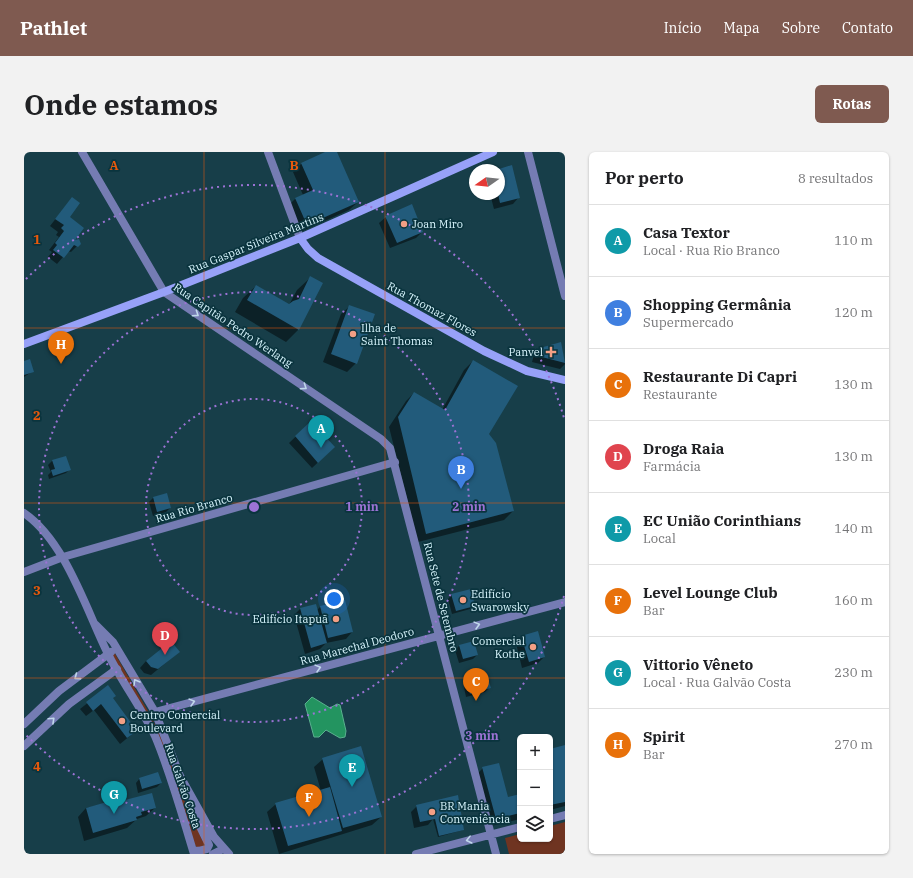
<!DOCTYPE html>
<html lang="pt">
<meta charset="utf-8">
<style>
:root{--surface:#fff;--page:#f2f2f2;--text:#202124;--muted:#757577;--line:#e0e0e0;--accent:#7f5a50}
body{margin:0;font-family:"IBM Plex Serif",serif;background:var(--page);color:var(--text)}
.controls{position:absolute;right:12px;bottom:12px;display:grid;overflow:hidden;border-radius:6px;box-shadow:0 1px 3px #0004}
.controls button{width:36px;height:36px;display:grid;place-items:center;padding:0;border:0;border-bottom:1px solid var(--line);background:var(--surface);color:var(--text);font:20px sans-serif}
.compass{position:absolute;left:445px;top:12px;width:36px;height:36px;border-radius:50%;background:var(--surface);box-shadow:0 1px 3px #0004;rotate:256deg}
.you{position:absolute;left:310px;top:447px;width:14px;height:14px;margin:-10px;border:3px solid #fff;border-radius:50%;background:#1a73e8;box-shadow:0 0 0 6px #1a73e833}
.badge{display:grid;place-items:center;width:26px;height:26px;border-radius:50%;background:var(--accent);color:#fff;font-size:13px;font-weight:700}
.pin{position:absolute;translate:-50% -33px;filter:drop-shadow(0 1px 2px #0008)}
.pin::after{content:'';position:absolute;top:21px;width:14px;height:12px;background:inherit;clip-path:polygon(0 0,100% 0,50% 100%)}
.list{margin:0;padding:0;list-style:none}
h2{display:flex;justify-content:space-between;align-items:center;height:52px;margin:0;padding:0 16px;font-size:17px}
h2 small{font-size:13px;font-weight:400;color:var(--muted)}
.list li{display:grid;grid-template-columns:26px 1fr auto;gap:12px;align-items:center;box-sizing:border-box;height:72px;padding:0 16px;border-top:1px solid var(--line)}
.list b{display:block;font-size:15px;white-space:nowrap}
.list p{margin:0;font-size:13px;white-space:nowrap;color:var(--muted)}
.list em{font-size:13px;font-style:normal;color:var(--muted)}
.icon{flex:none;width:22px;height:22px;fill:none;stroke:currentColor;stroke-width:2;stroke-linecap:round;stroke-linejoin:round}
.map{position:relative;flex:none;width:541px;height:702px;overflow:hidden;border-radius:6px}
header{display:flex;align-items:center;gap:24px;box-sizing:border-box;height:56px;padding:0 20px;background:var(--accent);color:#fff}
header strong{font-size:19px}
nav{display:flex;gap:22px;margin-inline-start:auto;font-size:14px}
.intro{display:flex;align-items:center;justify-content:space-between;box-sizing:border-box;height:96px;padding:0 24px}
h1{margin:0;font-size:28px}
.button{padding:10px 18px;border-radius:6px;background:var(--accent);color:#fff;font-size:14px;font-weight:700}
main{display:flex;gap:24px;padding:0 24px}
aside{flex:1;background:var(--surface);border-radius:6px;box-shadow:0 1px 3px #0004}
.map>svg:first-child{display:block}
.green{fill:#6f3421}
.water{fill:#239460;stroke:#5ab18f}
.shadow{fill:#0007}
.building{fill:#225b7b}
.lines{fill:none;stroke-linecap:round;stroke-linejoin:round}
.minor{stroke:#757cb3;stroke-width:8}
.tertiary{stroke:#757cb3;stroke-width:8}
.secondary{stroke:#97a1f8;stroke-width:8}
.oneway{stroke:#c0d8eb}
.grid{fill:none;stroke:#e8590c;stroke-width:1;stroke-opacity:0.55}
.ring{fill:none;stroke:#9c73d5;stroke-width:2;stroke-dasharray:2 4}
.poi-dot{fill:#f39f85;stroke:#0a343e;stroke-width:1.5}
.labels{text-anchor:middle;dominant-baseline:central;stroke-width:3.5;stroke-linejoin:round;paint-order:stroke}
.poi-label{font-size:11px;fill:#d9f6fe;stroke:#0a343e;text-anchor:start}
.street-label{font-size:11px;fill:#d9f6fe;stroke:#0a343e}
.grid-label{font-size:13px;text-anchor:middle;font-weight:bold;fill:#e8590c;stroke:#0a343e;stroke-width:3.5;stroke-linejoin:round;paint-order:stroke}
.centre{fill:#9c73d5;stroke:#0a343e;stroke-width:2}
.ring-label{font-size:12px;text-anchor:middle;font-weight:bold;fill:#9c73d5;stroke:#0a343e;stroke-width:3.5;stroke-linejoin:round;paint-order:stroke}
</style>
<header>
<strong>Pathlet</strong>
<nav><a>Início</a><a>Mapa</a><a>Sobre</a><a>Contato</a></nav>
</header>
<div class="intro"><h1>Onde estamos</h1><a class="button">Rotas</a></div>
<main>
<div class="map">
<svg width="541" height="702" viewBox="0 0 541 702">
<rect width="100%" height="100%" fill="#173e49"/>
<path class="green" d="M 90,500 L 128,566 L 144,600 L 157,641 L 180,690 L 179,696 L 174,697 L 171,693 L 137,590 L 87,502 Z
M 541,670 L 541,702 L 485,702 L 481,686 L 496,682 L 496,687 L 526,687 L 526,674 Z"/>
<path class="water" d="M 288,545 L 306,556 L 313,552 L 316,553 L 322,579 L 321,585 L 316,586 L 302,578 L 295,585 L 290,585 L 281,552 Z"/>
<path class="shadow" d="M 304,0 L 312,0 L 334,50 L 325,58 L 274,81 L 263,55 L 271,47 L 279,43 L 269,20 L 277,12 Z
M 466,42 L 475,42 L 495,45 L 489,52 L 470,57 Z
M 48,46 L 45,65 L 49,89 L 55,92 L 47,100 L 44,99 L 33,112 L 24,105 L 28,100 L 25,98 L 35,85 L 32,83 L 34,80 L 26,74 Z
M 362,65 L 398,80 L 392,86 L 366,96 L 355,71 Z
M 286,126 L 275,177 L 262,190 L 211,160 L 219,146 L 232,134 L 265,153 L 273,138 Z
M 326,154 L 332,211 L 323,220 L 299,210 L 317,162 Z
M 536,191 L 541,212 L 536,217 L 508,210 L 510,203 L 516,197 Z
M 449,209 L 464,282 L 489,359 L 480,368 L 394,390 L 365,275 L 382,249 L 390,241 L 418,258 L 440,218 Z
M 0,210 L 9,219 L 0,225 Z
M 287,270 L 304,301 L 288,316 L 265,291 Z
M 41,305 L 46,317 L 42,321 L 25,327 L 24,323 L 27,320 L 24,313 L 28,309 Z
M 142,342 L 146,356 L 142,360 L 129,364 L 125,350 L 129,346 Z
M 428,442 L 450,453 L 446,457 L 428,462 L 424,447 Z
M 320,449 L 328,480 L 322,487 L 302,491 L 296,497 L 281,502 L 270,463 L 276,457 L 293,458 L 296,455 Z
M 498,485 L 520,505 L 514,511 L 498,516 L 492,491 Z
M 435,494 L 453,503 L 449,507 L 435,511 L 431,498 Z
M 155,500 L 127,523 L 120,521 L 116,516 L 122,509 Z
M 444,531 L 465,536 L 461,540 L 442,545 L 440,535 Z
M 84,535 L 88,547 L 112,579 L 96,592 L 70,558 L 62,564 L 56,557 Z
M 541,594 L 541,654 L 526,658 L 526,598 Z
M 299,607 L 357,665 L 348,673 L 255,702 L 243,660 L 252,652 L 297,639 L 290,615 Z
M 459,616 L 483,646 L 496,643 L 496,667 L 463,675 L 450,625 Z
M 116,626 L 137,631 L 133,635 L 114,641 L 112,631 Z
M 100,649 L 131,656 L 122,664 L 113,667 L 103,676 L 60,689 L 54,665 L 62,656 Z
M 393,654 L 439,678 L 414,685 L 409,667 L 404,673 L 390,676 L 387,660 Z"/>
<path class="building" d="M 301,0 L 313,0 L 335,50 L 283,73 L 271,46 L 289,38 L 277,11 Z
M 488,13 L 496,46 L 476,51 L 474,42 L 475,17 Z
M 48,45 L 56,51 L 46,65 L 60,76 L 51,88 L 55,87 L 57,92 L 54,95 L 50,93 L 40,106 L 29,98 L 33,93 L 31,91 L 40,79 L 37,76 L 40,73 L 31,67 Z
M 388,52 L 399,80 L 373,91 L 361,64 Z
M 286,124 L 299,131 L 275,178 L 223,148 L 232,133 L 265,152 L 269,149 L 275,147 Z
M 325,153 L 351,162 L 333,212 L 307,202 Z
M 537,190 L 541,211 L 514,204 L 516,196 Z
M 6,207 L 10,220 L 0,223 L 0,209 Z
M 449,208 L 494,234 L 465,282 L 472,291 L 490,359 L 402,382 L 374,265 L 390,240 L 421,258 Z
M 287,269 L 311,295 L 294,311 L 271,284 Z
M 42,304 L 47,318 L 29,324 L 27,318 L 31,317 L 28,308 Z
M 143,341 L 147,356 L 133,360 L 129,345 Z
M 447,437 L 451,454 L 432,459 L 427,442 Z
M 321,448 L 329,480 L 304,486 L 296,454 Z
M 292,452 L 303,491 L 287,496 L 276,456 Z
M 514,479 L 521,505 L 505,510 L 497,484 Z
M 147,489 L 156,500 L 134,517 L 127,515 L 122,509 Z
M 450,489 L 454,503 L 439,507 L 435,493 Z
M 463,524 L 467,536 L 446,542 L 443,530 Z
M 84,533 L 92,544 L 89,546 L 113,579 L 103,586 L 77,552 L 69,559 L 62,550 Z
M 541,593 L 541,650 L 526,653 L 526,634 L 528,634 L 526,627 L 526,597 Z
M 337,594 L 358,665 L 319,676 L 298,606 Z
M 475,611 L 484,645 L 496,642 L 496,661 L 472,667 L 458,615 Z
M 134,620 L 138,631 L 118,637 L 115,626 Z
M 306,635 L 318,679 L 264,694 L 251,651 Z
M 128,641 L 132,656 L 117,660 L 118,663 L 112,665 L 113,668 L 69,681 L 62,656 L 100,645 L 101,648 Z
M 434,643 L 440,678 L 415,684 L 411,667 L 396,670 L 392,653 Z"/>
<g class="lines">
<path class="minor" d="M 244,0 L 276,86
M 504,0 L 541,144
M 0,420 L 39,405 L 371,310"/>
<path class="tertiary" d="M 58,0 L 140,140 L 357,287 L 366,296 L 472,702
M 0,361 C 41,389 62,457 83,500 C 97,529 117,555 131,584 C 147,622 158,663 170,702
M 72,473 L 89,490 L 131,560 L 156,624 L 190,685 L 205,702
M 131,560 L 541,450
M 0,572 L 35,539 L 87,500
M 0,594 L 45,552 L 93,517
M 167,656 L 185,693 L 183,697 L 175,699 L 169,698
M 526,667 L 541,663
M 189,702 L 199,697
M 392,702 L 496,675"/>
<path class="secondary" d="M 276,86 L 284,97 L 294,106 L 460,199 L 503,219 L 541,228
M 0,192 L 140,140 L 276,86 L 469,0"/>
</g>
<defs><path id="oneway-chevron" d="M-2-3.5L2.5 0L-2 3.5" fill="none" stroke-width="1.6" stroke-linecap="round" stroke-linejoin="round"/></defs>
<g class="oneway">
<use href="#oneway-chevron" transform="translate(172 162) rotate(34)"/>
<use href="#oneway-chevron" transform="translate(280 235) rotate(34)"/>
<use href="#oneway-chevron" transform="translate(453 473) rotate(-15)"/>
<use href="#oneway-chevron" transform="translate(294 516) rotate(-15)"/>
<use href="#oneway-chevron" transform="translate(53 525) rotate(143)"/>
<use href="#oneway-chevron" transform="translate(112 530) rotate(-121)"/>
<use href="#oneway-chevron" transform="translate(168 550) rotate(-15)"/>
<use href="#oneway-chevron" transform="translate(28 568) rotate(-43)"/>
<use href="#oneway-chevron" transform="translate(445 688) rotate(166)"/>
</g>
<path class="grid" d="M 180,0 L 180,702M 361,0 L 361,702M 0,176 L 541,176M 0,351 L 541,351M 0,526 L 541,526"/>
<g class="ring">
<circle cx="230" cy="355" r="108"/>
<circle cx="230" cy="355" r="215"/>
<path d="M540 444A323 323 0 0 1 2 583M2 127A323 323 0 0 1 540 266"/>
</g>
<g class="poi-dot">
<circle cx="380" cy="72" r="4"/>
<circle cx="329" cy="182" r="4"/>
<path d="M525 194h4v4h4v4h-4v4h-4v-4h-4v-4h4z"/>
<circle cx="439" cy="448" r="4"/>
<circle cx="312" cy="467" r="4"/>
<circle cx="509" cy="495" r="4"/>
<circle cx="98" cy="569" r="4"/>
<circle cx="408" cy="660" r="4"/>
</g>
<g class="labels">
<g class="poi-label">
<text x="388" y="72">Joan Miro</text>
<text x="337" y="176">Ilha de<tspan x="337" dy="13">Saint Thomas</tspan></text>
<text x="519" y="200" text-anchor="end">Panvel</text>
<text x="447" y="442">Edifício<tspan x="447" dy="13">Swarowsky</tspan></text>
<text x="304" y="467" text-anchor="end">Edifício Itapuã</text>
<text x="501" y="489" text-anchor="end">Comercial<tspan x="501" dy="13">Kothe</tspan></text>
<text x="106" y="563">Centro Comercial<tspan x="106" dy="13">Boulevard</tspan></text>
<text x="416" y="654">BR Mania<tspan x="416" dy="13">Conveniência</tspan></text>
</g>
<g class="street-label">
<text transform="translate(232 91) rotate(-22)">Rua Gaspar Silveira Martins</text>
<text transform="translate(408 157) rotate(29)">Rua Thomaz Flores</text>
<text transform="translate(209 173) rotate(34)">Rua Capitão Pedro Werlang</text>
<text transform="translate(170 356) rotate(-16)">Rua Rio Branco</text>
<text transform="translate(417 445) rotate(76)">Rua Sete de Setembro</text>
<text transform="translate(333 494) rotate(-15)">Rua Marechal Deodoro</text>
<text transform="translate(159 634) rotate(71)">Rua Galvão Costa</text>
</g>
</g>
<g class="grid-label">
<text x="90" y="18">A</text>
<text x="270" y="18">B</text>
<text x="13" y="92">1</text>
<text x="13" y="268">2</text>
<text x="13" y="443">3</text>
<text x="13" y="619">4</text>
</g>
<circle cx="230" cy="355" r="6" class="centre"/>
<g class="ring-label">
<text x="338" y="359">1 min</text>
<text x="445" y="359">2 min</text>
<text x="458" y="588">3 min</text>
</g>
</svg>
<div class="controls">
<button>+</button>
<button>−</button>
<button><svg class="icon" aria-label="layers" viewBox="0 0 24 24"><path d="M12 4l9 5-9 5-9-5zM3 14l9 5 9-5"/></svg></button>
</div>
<svg class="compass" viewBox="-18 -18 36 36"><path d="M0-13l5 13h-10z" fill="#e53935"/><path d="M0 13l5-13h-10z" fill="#757577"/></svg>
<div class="you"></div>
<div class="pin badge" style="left:297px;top:296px;background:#0f9aa8">A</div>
<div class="pin badge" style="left:437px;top:337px;background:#3f7fe0">B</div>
<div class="pin badge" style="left:452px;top:549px;background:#e8710a">C</div>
<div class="pin badge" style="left:141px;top:503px;background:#e0444e">D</div>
<div class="pin badge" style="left:328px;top:635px;background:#0f9aa8">E</div>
<div class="pin badge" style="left:285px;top:665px;background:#e8710a">F</div>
<div class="pin badge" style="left:90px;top:662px;background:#0f9aa8">G</div>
<div class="pin badge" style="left:37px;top:212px;background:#e8710a">H</div>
</div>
<aside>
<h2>Por perto<small>8 resultados</small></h2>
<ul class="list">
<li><span class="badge" style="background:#0f9aa8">A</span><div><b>Casa Textor</b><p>Local · Rua Rio Branco</p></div><em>110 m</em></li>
<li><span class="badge" style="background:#3f7fe0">B</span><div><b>Shopping Germânia</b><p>Supermercado</p></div><em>120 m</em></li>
<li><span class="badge" style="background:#e8710a">C</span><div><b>Restaurante Di Capri</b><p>Restaurante</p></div><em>130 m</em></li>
<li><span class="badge" style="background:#e0444e">D</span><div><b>Droga Raia</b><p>Farmácia</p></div><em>130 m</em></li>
<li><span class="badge" style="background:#0f9aa8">E</span><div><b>EC União Corinthians</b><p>Local</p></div><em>140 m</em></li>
<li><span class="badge" style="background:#e8710a">F</span><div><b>Level Lounge Club</b><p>Bar</p></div><em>160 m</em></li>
<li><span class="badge" style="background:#0f9aa8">G</span><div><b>Vittorio Vêneto</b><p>Local · Rua Galvão Costa</p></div><em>230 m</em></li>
<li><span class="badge" style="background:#e8710a">H</span><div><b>Spirit</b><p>Bar</p></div><em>270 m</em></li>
</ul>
</aside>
</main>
